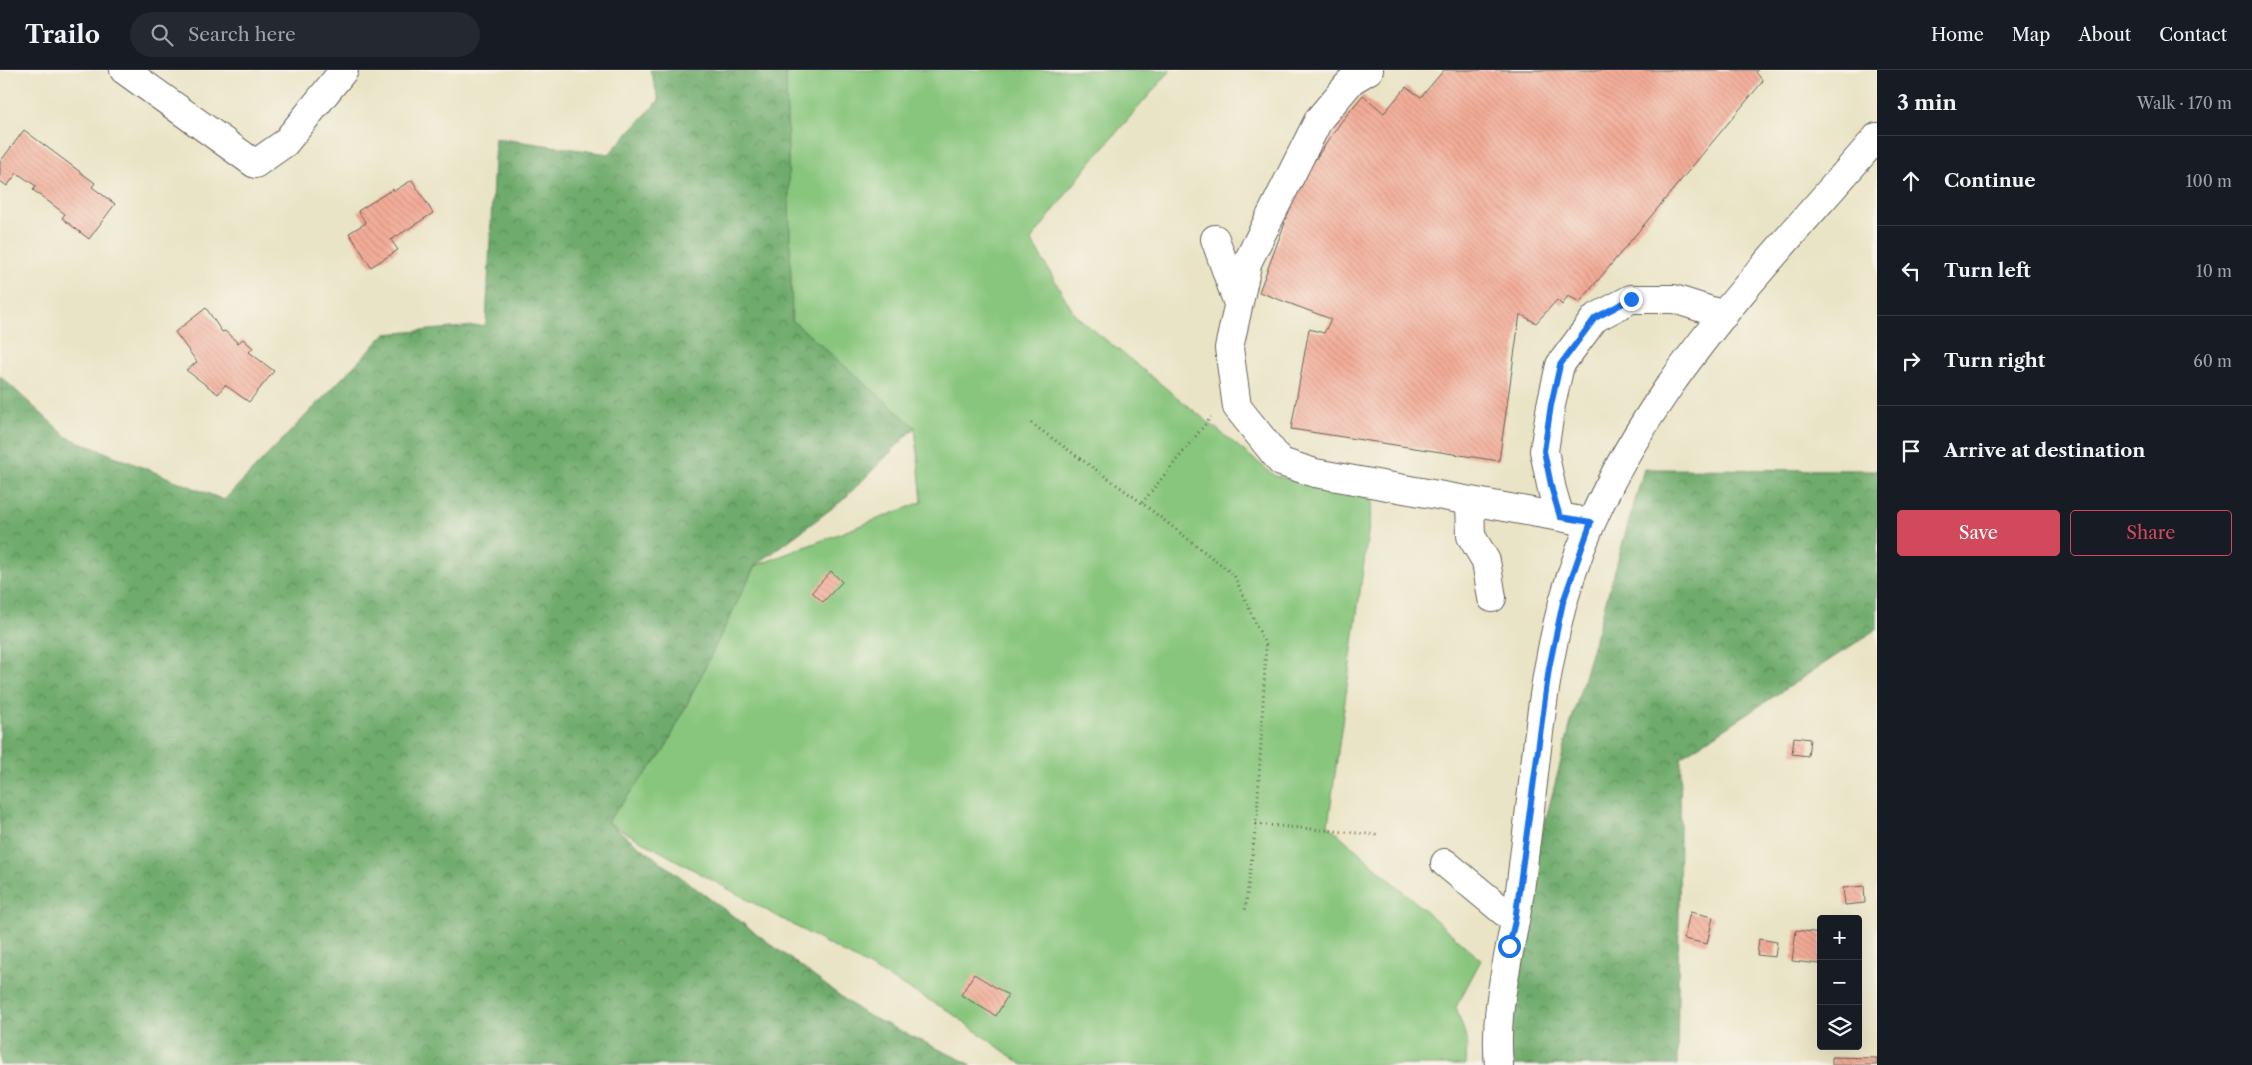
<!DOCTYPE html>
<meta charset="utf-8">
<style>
:root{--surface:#171b24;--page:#242831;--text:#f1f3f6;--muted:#9ea1a6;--line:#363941;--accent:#d1495b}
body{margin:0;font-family:"Libre Caslon Text",serif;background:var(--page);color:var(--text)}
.controls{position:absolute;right:15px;bottom:15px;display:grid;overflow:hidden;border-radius:5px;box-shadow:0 5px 20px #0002}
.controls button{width:45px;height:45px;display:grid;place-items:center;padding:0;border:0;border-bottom:1px solid var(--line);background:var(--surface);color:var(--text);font:25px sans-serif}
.stop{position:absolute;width:15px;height:15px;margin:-11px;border:4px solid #1a73e8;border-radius:50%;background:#fff}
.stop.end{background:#1a73e8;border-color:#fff;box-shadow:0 1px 5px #0008}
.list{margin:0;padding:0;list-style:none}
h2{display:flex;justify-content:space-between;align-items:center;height:65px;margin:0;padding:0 20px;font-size:21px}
h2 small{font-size:16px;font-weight:400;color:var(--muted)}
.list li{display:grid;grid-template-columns:32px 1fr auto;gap:15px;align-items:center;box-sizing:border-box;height:90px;padding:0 20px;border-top:1px solid var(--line)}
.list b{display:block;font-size:19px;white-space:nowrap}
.list em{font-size:16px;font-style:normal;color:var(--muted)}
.actions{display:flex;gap:10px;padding:15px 20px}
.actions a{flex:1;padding:11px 0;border:1px solid var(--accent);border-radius:5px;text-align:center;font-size:18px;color:var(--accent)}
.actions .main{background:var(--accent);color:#fff}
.icon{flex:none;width:28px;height:28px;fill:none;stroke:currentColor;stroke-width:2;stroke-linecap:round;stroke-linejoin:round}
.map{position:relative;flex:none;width:1877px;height:995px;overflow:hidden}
header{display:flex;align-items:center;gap:30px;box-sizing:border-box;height:70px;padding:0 25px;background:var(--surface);border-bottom:1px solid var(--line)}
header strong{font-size:24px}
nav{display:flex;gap:28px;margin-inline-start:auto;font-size:18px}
.search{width:350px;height:45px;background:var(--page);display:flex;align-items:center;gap:12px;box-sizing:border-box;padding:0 18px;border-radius:28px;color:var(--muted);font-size:19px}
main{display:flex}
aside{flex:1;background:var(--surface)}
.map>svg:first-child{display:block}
.forest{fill:url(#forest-crowns);stroke:#456444}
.green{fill:#88c67d;stroke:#52714c}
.building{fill:url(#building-back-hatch)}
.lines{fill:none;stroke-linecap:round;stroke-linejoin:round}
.minor-casing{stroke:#646258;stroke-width:30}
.path{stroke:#646258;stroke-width:3;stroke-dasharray:1 4;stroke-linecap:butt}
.minor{stroke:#fff;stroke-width:28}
.route{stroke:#1a73e8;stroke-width:6}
</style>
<header>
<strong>Trailo</strong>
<div class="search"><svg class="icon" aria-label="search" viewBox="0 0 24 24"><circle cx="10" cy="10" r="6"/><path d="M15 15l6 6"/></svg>Search here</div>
<nav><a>Home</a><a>Map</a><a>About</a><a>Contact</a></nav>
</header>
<main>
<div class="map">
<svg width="1877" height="995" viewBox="0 0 1877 995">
<defs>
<pattern id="forest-crowns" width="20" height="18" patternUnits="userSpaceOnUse" patternTransform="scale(1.25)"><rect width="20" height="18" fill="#6eab6c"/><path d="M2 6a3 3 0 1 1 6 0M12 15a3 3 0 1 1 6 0" fill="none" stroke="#5a8a58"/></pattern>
<pattern id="building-back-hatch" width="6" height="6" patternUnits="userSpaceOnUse" patternTransform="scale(1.25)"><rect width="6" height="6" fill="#f3ac98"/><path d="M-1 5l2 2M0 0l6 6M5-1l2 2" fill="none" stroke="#d09382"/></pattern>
</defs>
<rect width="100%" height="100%" fill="#f7f3e8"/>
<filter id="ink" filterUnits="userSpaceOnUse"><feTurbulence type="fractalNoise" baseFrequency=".02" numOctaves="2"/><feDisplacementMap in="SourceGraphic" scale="10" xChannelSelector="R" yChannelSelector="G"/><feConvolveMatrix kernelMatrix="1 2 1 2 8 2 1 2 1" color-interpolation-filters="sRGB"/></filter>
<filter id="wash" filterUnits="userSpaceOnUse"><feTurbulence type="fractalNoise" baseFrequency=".0096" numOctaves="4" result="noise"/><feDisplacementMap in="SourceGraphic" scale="20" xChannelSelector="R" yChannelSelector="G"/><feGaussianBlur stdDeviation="1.12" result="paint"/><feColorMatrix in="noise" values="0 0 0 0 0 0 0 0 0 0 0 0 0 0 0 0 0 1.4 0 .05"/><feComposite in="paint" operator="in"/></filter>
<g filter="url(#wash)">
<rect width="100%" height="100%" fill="#eae4c6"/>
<path class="forest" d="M 650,0 L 786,0 L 792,250 L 916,357 L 843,430 L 755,496 L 664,681 L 607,752 L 863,943 L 972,995 L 0,995 L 0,306 L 67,367 L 224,430 L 385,264 L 486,255 L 495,68 L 609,84 L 659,30 Z
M 1644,399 L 1877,400 L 1877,559 L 1681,687 L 1677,995 L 1482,995 L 1570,656 Z"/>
<path class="green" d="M 786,0 L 1171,0 L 1090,93 L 1031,170 L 1075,245 L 1275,406 L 1373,427 L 1328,755 L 1481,890 L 1456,937 L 1467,970 L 1466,995 L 1023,995 L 947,940 L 607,752 L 664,681 L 755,496 L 922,432 L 915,357 L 792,250 Z"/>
<g id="blocks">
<path class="building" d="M 1444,0 L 1758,0 L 1756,2 L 1763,11 L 1580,232 L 1568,226 L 1562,235 L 1557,230 L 1536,253 L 1520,244 L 1499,391 L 1291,359 L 1309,259 L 1324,263 L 1331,249 L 1259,222 L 1285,153 L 1279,151 L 1310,97 L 1341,52 L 1363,25 L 1384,43 L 1406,17 L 1421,27 Z
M 24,60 L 95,113 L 92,117 L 115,134 L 89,169 L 62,148 L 65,144 L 33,120 L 36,116 L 17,103 L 7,116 L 0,111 L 0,92 Z
M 412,110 L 433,143 L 391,170 L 398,180 L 371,197 L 349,163 L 366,153 L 358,141 L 393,119 L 394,121 Z
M 206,238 L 222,262 L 225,261 L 238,273 L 243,269 L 253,278 L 249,282 L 274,301 L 249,332 L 225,315 L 218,324 L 186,300 L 197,292 L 175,262 Z
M 831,501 L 842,512 L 823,532 L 812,522 Z
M 1794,667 L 1810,669 L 1808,686 L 1792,684 Z
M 1864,816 L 1865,833 L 1845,835 L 1843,818 Z
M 1690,842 L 1713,847 L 1707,874 L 1684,869 Z
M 1796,860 L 1821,863 L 1820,894 L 1792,891 Z
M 1759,869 L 1777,872 L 1775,887 L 1757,885 Z
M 974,904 L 1008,925 L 996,946 L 961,925 Z
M 1832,987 L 1877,988 L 1877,995 L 1832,995 Z"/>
</g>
</g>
<g filter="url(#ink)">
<use href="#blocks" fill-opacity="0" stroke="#646258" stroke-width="1"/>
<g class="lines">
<defs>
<path id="minor" d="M 124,0 L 255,94 L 285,73 L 344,0
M 1369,0 L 1352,10 L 1319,49 L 1248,191 L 1229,278 L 1237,337 L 1281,392 L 1315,403 L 1560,447
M 1215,169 L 1237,231
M 1470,431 L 1471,466 L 1486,491 L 1492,528
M 1576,450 L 1560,447 L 1552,420 L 1544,381 L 1551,335 L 1560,295 L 1595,248 L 1631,229 L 1674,229 L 1724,245
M 1445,793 L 1515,851
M 1499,995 C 1494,946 1506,899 1515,851 C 1520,827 1522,803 1525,779 C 1536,697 1541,612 1563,532 C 1615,345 1754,210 1877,67"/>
</defs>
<use href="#minor" class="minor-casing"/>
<path class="path" d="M 1031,353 L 1142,433 L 1234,505 L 1266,576 L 1257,746 L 1245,841
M 1142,433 L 1211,347
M 1256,754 L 1378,765"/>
<use href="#minor" class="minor"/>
</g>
</g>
<g class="lines" filter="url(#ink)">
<path class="route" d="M 1509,876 L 1515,851 L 1549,598 L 1563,532 L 1591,452 L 1560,447 L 1552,420 L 1544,381 L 1551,335 L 1560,295 L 1595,248 L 1631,229"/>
</g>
</svg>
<div class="controls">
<button>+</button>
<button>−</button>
<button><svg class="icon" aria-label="layers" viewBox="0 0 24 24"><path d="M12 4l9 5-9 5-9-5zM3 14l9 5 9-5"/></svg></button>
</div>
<div class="stop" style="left:1509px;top:876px"></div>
<div class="stop end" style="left:1631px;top:229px"></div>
</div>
<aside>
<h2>3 min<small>Walk · 170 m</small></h2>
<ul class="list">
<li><svg class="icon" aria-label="ahead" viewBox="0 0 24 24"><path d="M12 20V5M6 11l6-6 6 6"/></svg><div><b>Continue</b></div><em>100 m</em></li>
<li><svg class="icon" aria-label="left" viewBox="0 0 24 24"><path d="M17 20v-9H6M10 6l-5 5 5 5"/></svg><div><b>Turn left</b></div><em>10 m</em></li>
<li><svg class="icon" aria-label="right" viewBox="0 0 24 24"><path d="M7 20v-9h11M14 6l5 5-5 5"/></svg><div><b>Turn right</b></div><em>60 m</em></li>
<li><svg class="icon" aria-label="arrive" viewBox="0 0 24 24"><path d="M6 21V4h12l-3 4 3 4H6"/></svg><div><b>Arrive at destination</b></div></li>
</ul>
<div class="actions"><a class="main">Save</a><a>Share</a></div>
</aside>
</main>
